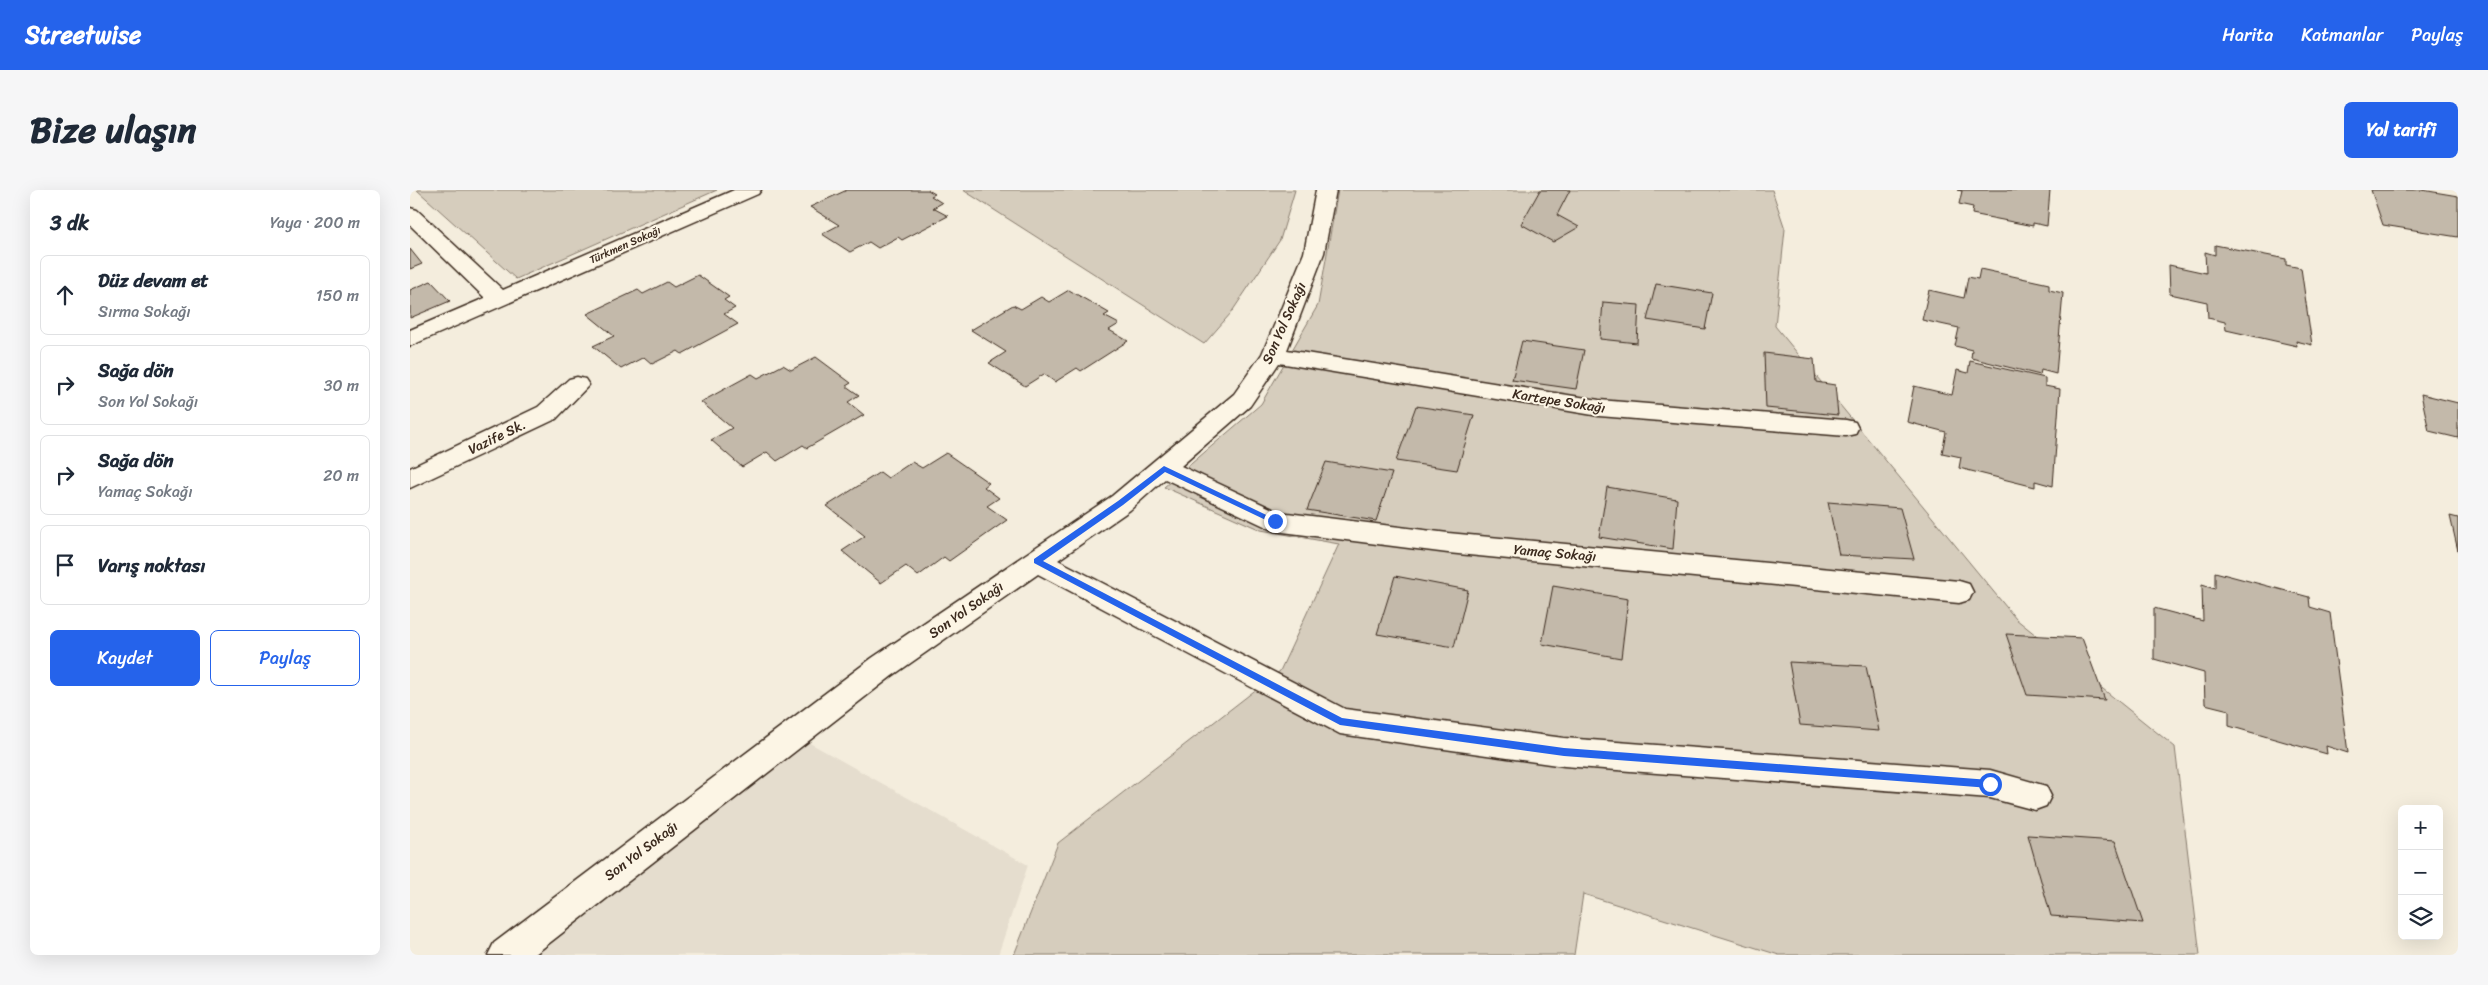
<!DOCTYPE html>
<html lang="tr">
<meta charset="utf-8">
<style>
:root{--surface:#fff;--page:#f6f6f7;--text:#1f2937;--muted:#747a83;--line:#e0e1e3;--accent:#2563eb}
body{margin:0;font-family:Sriracha,sans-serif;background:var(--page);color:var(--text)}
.controls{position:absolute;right:15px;bottom:15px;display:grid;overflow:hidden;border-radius:8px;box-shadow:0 5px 20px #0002}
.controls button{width:45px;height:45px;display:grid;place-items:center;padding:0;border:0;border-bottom:1px solid var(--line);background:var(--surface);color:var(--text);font:25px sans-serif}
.stop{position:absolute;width:15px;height:15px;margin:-11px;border:4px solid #2563eb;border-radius:50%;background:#fff}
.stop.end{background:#2563eb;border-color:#fff;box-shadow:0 1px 5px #0008}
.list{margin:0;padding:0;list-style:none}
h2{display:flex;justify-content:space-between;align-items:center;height:65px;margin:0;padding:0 20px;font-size:21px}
h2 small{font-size:16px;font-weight:400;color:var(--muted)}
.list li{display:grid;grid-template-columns:32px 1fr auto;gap:15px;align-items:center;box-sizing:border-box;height:80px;margin:0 10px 10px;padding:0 10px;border:1px solid var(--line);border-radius:8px}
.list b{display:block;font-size:19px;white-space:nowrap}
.list p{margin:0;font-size:16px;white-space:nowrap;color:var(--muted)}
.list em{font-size:16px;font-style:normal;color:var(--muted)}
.actions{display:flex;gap:10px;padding:15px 20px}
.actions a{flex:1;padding:11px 0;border:1px solid var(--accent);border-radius:8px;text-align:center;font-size:18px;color:var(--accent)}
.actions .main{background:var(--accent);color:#fff}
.icon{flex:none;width:28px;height:28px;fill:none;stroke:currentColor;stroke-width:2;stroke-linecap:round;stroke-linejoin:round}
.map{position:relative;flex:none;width:2048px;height:765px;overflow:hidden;border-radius:8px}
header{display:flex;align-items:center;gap:30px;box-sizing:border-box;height:70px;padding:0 25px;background:var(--accent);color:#fff}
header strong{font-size:24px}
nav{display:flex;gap:28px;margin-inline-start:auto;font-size:18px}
.intro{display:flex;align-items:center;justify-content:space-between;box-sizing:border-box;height:120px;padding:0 30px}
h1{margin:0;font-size:35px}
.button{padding:12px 22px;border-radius:8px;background:var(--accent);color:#fff;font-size:18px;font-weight:700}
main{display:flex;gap:30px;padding:0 30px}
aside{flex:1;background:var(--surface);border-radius:8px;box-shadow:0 5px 20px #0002}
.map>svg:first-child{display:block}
.built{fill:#e5ddce}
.green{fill:#d6cdbd;stroke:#887c6e}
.building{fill:#c3b9aa;stroke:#3b2a1e}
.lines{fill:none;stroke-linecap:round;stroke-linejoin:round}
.minor-casing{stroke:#3b2a1e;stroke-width:3}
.minor{fill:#fcf5e5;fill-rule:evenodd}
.route{fill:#2563eb}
.labels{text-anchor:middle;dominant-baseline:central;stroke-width:4;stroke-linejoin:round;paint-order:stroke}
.far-street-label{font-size:11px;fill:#3b2a1e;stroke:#fcf5e5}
.street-label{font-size:14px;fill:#3b2a1e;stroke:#fcf5e5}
</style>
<header>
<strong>Streetwise</strong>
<nav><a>Harita</a><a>Katmanlar</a><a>Paylaş</a></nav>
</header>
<div class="intro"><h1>Bize ulaşın</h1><a class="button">Yol tarifi</a></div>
<main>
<aside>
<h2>3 dk<small>Yaya · 200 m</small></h2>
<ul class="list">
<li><svg class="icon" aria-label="ahead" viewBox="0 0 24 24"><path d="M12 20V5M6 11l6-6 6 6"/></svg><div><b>Düz devam et</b><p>Sırma Sokağı</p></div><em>150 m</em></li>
<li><svg class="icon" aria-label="right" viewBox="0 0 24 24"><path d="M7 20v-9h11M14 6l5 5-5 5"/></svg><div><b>Sağa dön</b><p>Son Yol Sokağı</p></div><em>30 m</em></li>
<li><svg class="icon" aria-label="right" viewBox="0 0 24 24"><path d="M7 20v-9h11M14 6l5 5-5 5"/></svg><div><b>Sağa dön</b><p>Yamaç Sokağı</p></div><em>20 m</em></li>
<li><svg class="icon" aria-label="arrive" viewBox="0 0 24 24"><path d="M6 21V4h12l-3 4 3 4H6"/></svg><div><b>Varış noktası</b></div></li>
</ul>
<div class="actions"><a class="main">Kaydet</a><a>Paylaş</a></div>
</aside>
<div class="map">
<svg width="2048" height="765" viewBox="0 0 2048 765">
<rect width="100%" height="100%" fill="#f4eddd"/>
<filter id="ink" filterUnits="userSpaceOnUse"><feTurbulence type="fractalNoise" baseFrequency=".02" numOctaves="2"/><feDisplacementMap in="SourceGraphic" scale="10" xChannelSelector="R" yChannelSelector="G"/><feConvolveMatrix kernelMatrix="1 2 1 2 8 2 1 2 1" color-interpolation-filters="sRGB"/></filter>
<g filter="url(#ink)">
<path class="built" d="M 398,552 L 618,675 L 588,765 L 127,765 Z"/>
<path class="green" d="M 7,0 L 307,0 L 106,89 Z
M 553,0 L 885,0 L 870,50 L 821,123 L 794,154 Z
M 928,0 L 1362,0 L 1375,39 L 1365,136 L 1606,429 L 1765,557 L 1790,765 L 1369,765 L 1173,704 L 1164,765 L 604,765 L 648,653 L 870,481 L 929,354 L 851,340 L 754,297 L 851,214 L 908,115 Z"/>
<path class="building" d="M 437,0 L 518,0 L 525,4 L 521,6 L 532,13 L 523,18 L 538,26 L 492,50 L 488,47 L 468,58 L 459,52 L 440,62 L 412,44 L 429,35 L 400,17 Z
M 1130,0 L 1160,0 L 1147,25 L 1169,37 L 1143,52 L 1111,34 Z
M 1547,0 L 1640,0 L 1637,36 L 1623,33 L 1623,36 L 1562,24 L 1563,17 L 1549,14 L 1552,1 Z
M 1961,0 L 2012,0 L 2048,6 L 2048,47 L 1973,35 Z
M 1805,55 L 1876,69 L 1876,75 L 1891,78 L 1902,155 L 1886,151 L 1887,156 L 1816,140 L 1815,132 L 1798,128 L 1797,112 L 1760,104 L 1759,75 L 1796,83 L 1795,62 L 1805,65 Z
M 0,59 L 12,74 L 0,79 Z
M 1570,79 L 1639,94 L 1639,100 L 1653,103 L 1646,184 L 1631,180 L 1630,185 L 1561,168 L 1562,160 L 1545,156 L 1549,138 L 1512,130 L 1519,100 L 1554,108 L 1558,87 L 1568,89 Z
M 288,85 L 319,107 L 314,110 L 325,118 L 314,124 L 328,134 L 272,164 L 268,161 L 242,174 L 234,167 L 211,179 L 183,156 L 204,146 L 177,124 L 228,100 L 233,104 L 257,92 L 264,97 Z
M 21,91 L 40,111 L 0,128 L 0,100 Z
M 1246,94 L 1302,103 L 1295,139 L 1237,130 Z
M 659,100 L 699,123 L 694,126 L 709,134 L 699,140 L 718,151 L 671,181 L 667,178 L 645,192 L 634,184 L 615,196 L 579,173 L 596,162 L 561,140 L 603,115 L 611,119 L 631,107 L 639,112 Z
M 1193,112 L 1229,115 L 1227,153 L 1190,149 Z
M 1112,151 L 1174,160 L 1166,199 L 1102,190 Z
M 1354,163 L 1404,169 L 1406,192 L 1425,195 L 1428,225 L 1356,218 Z
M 406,167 L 441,193 L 436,196 L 449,205 L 438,212 L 454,225 L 397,258 L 393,255 L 367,271 L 357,262 L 332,277 L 301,250 L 322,238 L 291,212 L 342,184 L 348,188 L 373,175 L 381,180 Z
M 1560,171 L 1635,188 L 1635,196 L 1650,199 L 1643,296 L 1625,291 L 1625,297 L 1549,278 L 1551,267 L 1532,263 L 1536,242 L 1497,232 L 1504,196 L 1542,205 L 1547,180 L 1558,183 Z
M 2011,204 L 2048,213 L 2048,248 L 2019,241 Z
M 1006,216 L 1064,225 L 1047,280 L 986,271 Z
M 536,263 L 579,293 L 574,297 L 589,308 L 577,316 L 597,330 L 539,371 L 534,367 L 508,386 L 496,376 L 471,393 L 432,361 L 455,346 L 417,316 L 470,282 L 478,288 L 502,272 L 512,278 Z
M 916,272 L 982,283 L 966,331 L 897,320 Z
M 1197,297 L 1267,309 L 1263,359 L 1189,347 Z
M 1418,312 L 1490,318 L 1504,369 L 1429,365 Z
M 2040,326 L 2048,328 L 2048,361 Z
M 1805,382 L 1899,407 L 1900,417 L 1920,423 L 1938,563 L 1916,556 L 1917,564 L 1819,536 L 1819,520 L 1795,514 L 1794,483 L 1744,469 L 1744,418 L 1793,431 L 1792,395 L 1805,399 Z
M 985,386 L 1058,400 L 1044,457 L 967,444 Z
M 1143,396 L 1218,409 L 1211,468 L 1132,454 Z
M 1596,444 L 1672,448 L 1695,510 L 1617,505 Z
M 1379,472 L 1456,476 L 1469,541 L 1390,535 Z
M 1618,645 L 1705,651 L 1733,733 L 1641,726 Z"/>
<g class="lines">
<defs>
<path id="minor" d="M 324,0 L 351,0 L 348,4 L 0,156 L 0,140 L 75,108 L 0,35 L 0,18 L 7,20 L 93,100 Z
M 906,0 L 926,0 L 914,63 L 877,160 L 1189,210 L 1436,230 L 1445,232 L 1448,238 L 1445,244 L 1436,246 L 1189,226 L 869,173 L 840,216 L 771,276 L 869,322 L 1038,343 L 1549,391 L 1559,394 L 1563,402 L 1559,410 L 1549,413 L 1038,363 L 865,341 L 755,289 L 720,320 L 648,370 L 935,519 L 1154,548 L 1580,580 L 1636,596 L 1641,606 L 1636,616 L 1625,620 L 1580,608 L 1154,576 L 930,544 L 628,384 L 482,486 L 124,765 L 78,765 L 84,753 L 462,468 L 702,306 L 824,204 L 852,164 L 869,124 L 894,63 Z
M 167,187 L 175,189 L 179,195 L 146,229 L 0,298 L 0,278 L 128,217 L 159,189 Z"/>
</defs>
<use href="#minor" class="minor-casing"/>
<use href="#minor" class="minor"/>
</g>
</g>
<path class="route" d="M 754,276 L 869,331 L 862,333 L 755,282 L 713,315 L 633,371 L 932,528 L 1154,558 L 1580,590 L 1584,594 L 1580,598 L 1154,566 L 930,535 L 624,373 L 624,369 L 708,311 Z"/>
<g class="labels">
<g class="far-street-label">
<text transform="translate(215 55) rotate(-24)">Türkmen Sokağı</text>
</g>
<g class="street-label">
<text transform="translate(874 133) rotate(-66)">Son Yol Sokağı</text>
<text transform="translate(1149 211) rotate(9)">Kartepe Sokağı</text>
<text transform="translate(87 247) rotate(-26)">Vazife Sk.</text>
<text transform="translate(1145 363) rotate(5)">Yamaç Sokağı</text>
<text transform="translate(556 420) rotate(-35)">Son Yol Sokağı</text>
<text transform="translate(231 661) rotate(-37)">Son Yol Sokağı</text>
</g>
</g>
</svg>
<div class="controls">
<button>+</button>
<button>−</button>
<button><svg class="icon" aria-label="layers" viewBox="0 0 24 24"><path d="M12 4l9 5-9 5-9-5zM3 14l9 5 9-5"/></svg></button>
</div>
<div class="stop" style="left:1580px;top:594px"></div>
<div class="stop end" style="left:865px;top:331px"></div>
</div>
</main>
